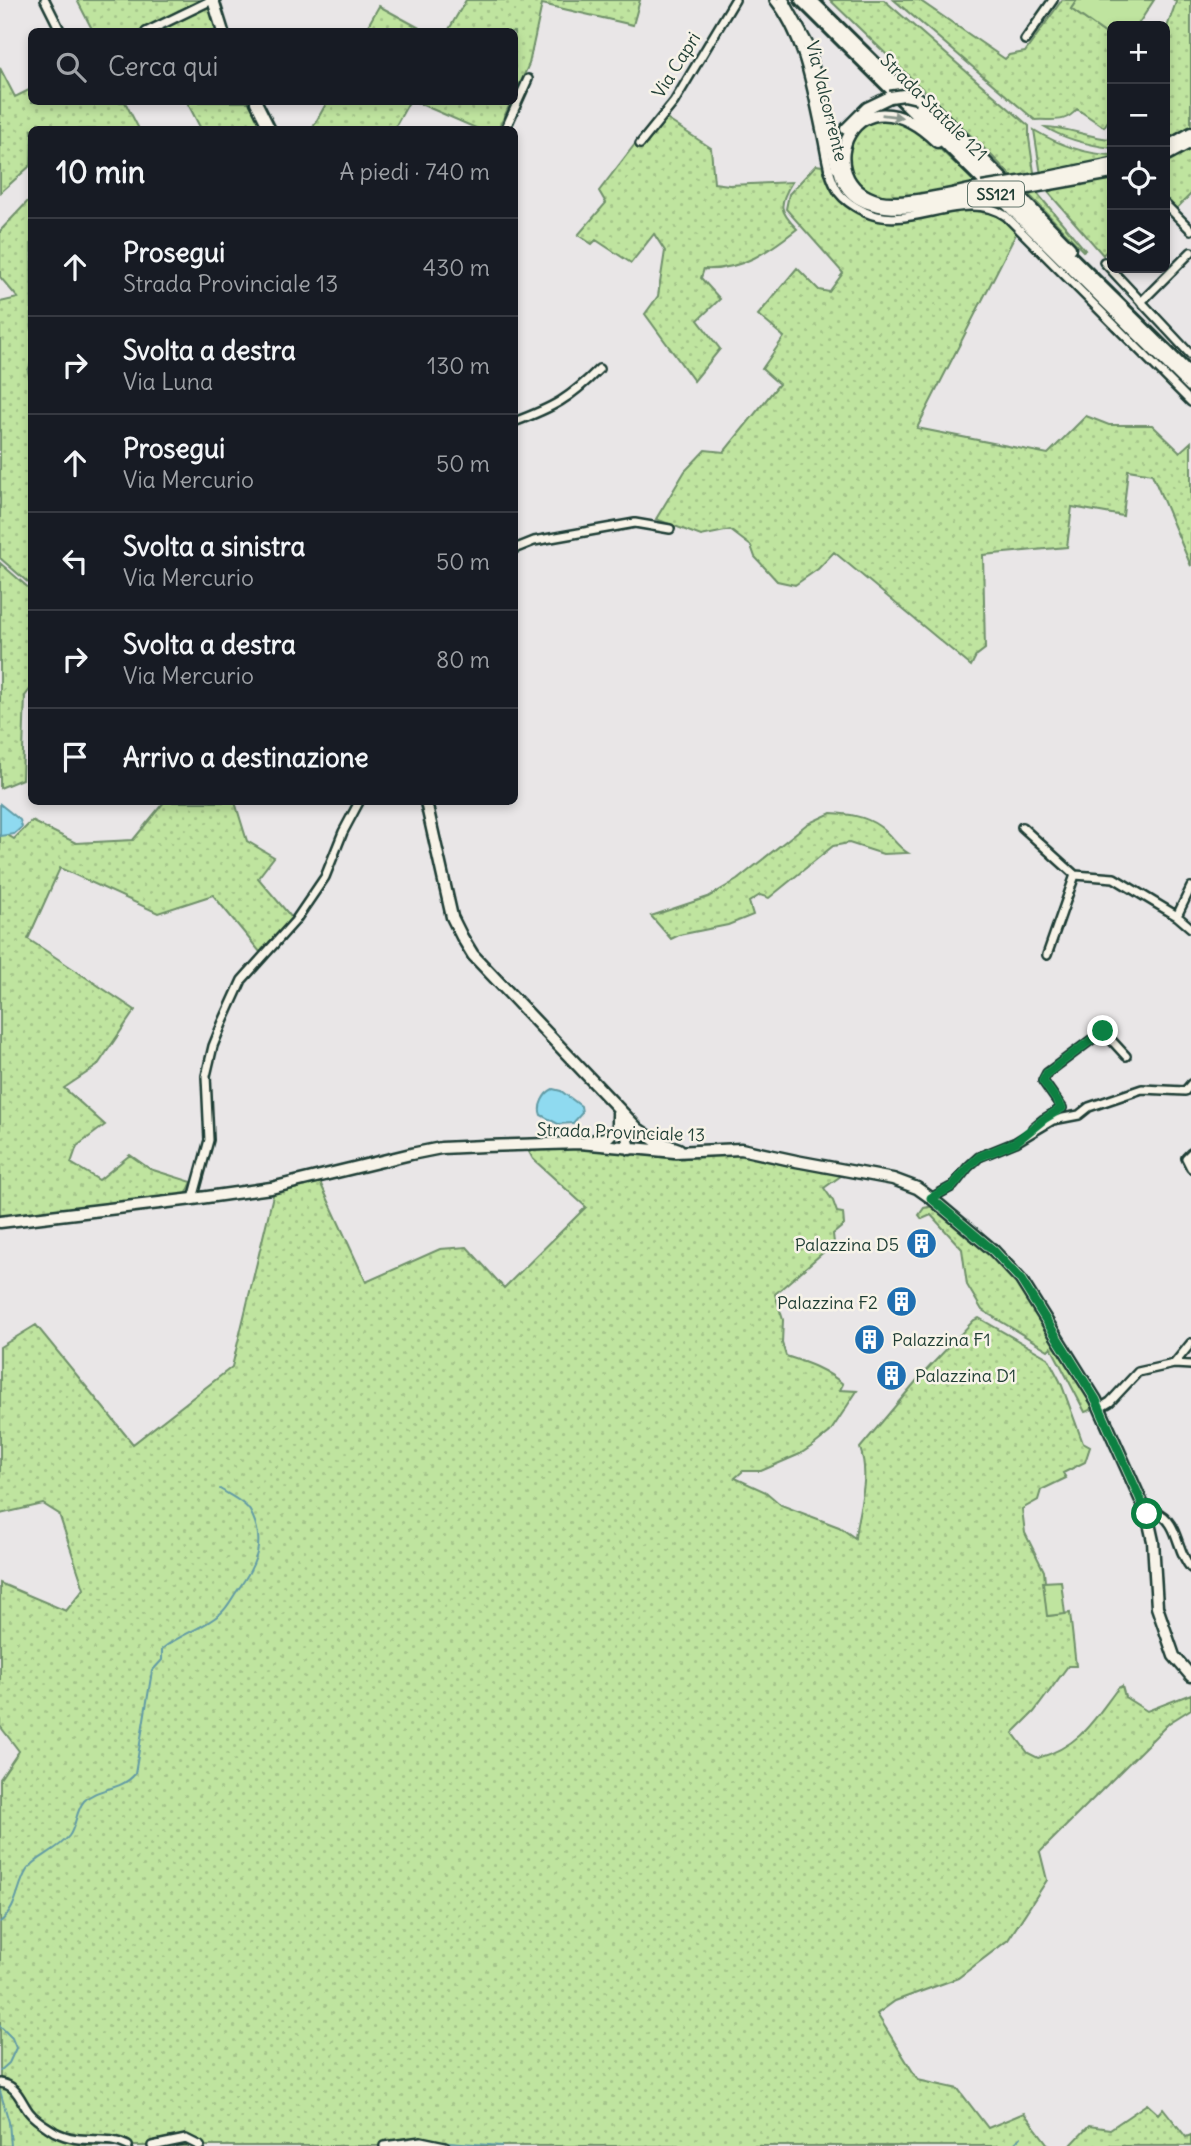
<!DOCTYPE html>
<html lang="it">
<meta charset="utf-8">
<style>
:root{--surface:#171b24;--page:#242831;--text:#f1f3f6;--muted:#9ea1a6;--line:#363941}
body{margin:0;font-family:Delius,sans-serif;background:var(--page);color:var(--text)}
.controls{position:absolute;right:21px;top:21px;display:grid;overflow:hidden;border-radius:10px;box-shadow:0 4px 10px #0003}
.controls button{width:63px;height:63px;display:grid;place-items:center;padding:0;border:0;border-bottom:2px solid var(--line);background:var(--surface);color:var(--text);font:35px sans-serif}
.stop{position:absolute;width:21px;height:21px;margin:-16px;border:5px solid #0b8043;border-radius:50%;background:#fff}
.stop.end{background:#0b8043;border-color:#fff;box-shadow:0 2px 7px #0008}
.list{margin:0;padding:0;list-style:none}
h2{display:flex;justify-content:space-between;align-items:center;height:91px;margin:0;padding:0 28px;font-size:30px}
h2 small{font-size:23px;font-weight:400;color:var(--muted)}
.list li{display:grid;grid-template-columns:46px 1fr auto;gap:21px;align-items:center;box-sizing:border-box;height:98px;padding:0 28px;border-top:2px solid var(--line)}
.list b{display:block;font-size:26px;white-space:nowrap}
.list p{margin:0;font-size:23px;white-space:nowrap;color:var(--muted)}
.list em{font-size:23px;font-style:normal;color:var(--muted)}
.icon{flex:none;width:38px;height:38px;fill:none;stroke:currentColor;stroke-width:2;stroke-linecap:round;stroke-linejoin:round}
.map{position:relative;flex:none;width:1191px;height:2146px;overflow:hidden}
.search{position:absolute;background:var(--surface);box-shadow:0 4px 10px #0003;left:28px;top:28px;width:490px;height:77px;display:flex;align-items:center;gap:18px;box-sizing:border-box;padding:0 24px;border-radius:10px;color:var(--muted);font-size:26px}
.panel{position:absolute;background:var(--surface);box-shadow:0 4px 10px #0003;left:28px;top:126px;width:490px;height:679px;border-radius:10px}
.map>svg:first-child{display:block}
.grass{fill:url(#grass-dots);stroke:#6f906a;stroke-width:2}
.pitch{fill:#bfe49f;stroke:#6f906a;stroke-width:2}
.water{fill:#8fdaf0;stroke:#629ba5;stroke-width:2}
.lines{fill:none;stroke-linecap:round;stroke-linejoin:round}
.stream{stroke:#629ba5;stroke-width:2}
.minor-casing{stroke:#1f3d34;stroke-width:12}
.secondary-casing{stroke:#1f3d34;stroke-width:15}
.primary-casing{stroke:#1f3d34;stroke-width:16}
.minor{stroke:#f7f3e8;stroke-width:7}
.secondary{stroke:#f7f3e8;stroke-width:10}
.primary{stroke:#f7f3e8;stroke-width:10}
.secondary-bridge-casing{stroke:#1f3d34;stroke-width:15;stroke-linecap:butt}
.secondary-bridge{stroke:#f7f3e8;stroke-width:10}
.oneway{fill:#8b988e}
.route{stroke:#0b8043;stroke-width:9}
.labels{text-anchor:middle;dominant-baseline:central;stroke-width:5;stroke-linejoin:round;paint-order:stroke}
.shield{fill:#f7f3e8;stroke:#60746a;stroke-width:2}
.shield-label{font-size:16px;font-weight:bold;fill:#1f3d34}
.street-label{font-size:18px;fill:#1f3d34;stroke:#f7f3e8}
.poi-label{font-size:18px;fill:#1f3d34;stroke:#f7f3e8;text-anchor:end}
</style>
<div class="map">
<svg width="1191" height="2146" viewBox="0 0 1191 2146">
<defs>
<pattern id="grass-dots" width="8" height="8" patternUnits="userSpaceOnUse" patternTransform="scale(1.75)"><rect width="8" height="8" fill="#bfe49f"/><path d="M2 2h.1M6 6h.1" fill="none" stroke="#a4c48a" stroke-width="1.8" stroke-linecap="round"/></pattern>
</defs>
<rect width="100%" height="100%" fill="#e9e6e7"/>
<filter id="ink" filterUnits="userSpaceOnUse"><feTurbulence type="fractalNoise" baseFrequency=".0143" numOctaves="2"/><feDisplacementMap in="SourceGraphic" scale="14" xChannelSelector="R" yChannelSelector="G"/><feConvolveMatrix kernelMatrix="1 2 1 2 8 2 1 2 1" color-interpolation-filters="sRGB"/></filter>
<g filter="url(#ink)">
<path class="grass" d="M 77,0 L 205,0 L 139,32 L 93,31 Z
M 466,0 L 640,0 L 633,25 L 542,4 L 529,64 L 515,95 L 514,32 L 448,31 Z
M 830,0 L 884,0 L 1029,126 L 1029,138 L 1037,193 L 1085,250 L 1083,251 L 992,156 Z
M 894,0 L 919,0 L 1005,59 L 1009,55 L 1025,52 L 1062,0 L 1077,0 L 1071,9 L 1112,38 L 1112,115 L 1104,127 L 1077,109 C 1065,124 1053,119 1035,120 Z
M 1174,0 L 1191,0 L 1191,127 L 1165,140 L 1165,33 L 1176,2 Z
M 204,6 L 209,6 L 218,31 L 153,32 Z
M 379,6 L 425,31 L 365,31 Z
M 0,68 L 15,97 L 31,89 L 32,102 L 125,102 L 139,129 L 32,130 L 31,165 L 0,193 Z
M 187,102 L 250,102 L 261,123 L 254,129 L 201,129 Z
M 327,102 L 409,102 L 394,129 L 312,129 Z
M 416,102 L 511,102 L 498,130 L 478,129 Z
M 665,118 L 711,148 L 714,183 L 729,185 L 792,182 C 778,205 779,211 797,229 C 769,251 741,271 704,269 L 701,278 L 720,299 L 698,320 L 720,349 L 694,381 L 645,314 L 658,296 L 665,251 L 654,234 L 631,263 L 596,240 L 592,244 L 578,235 L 606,203 L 599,191 L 635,144 L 641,148 Z
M 897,118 L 926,136 L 978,185 C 952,189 911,201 886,198 C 839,192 833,129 876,119 C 882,117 891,119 897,118 Z
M 1045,127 C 1068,127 1089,138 1112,139 L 1112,148 C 1088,145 1066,140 1045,127 Z
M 1034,130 C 1059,145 1083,154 1112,155 L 1112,162 L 1041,175 Z
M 1191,148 L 1191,194 L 1176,209 L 1165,198 L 1165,161 Z
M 816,165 L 822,166 C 828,188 836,202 856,213 C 904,238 939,204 985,212 C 998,214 1007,223 1017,232 L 917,428 L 1048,454 L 1086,416 L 1109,425 L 1152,425 L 1180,452 L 1191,442 L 1191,566 L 1152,474 L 1128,470 L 1123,516 L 1072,507 L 1067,547 L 983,555 L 985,649 L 976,656 L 971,666 L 834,552 L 818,569 L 795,585 L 777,581 L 755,557 L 751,546 L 730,530 L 701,536 L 656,519 L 685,471 L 705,450 L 724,452 L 779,384 L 762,369 L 784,337 L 758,315 L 797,268 L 819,290 L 829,292 L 843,273 L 786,209 L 789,194 Z
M 1112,177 L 1112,245 L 1103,255 L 1048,192 L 1051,189 Z
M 31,198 L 32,360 L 28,371 L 32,389 L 31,585 L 0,558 L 0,302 L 18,298 L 0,277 L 0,231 Z
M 0,563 L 32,591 L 31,688 L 25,696 L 22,779 L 0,788 Z
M 164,802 L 235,802 L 247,841 L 274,857 L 258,878 L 292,918 L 260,952 L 213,895 L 158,913 L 60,868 L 28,939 L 135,1010 L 97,1066 L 64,1088 L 105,1125 L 77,1146 L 71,1163 L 99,1180 L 130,1155 L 150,1169 L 192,1182 L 186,1195 L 0,1218 L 0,830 L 14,839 L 32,821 L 76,843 L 133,840 Z
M 831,813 C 848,814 865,816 879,826 C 890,833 896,846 908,853 L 883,854 L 849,843 L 833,846 L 769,898 L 760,895 L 749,902 L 753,915 L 728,925 L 679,935 L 671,939 L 651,916 L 708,897 L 737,880 L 807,824 Z
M 543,1148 L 584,1148 L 676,1159 L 736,1153 L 845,1173 L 824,1188 L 833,1201 L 837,1212 L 843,1213 L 844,1225 L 833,1234 L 834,1243 L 775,1294 L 783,1320 L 782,1343 L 786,1356 C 808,1363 825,1369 843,1384 L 840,1390 L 857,1391 L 830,1432 L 815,1444 L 800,1454 L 761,1471 L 743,1471 L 735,1478 L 766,1492 L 781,1505 L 839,1527 L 855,1538 C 858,1507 871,1479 860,1448 L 918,1379 L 974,1320 L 979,1318 L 1048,1358 L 1061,1383 L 1083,1443 L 1090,1447 L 1085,1462 L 1063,1473 L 1066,1478 L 1041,1490 L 1038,1500 L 1022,1509 L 1025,1533 L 1044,1571 L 1048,1616 L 1070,1613 L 1076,1666 L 1068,1666 L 1034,1712 L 1013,1733 L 1028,1753 L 1038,1758 C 1080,1746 1093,1721 1118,1688 L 1122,1686 L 1125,1697 L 1147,1711 L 1191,1694 L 1191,1709 L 1169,1723 L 1040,1852 L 1047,1880 L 1008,1940 L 958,1978 L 895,2001 L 877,2014 L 918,2080 L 958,2089 L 988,2128 L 1024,2113 L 1049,2146 L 0,2146 L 0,1779 L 19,1751 L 0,1726 L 0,1583 L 66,1611 L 84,1589 L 59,1514 L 43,1504 L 0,1514 L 0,1347 L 36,1325 L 133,1444 L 232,1367 L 274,1191 L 319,1180 L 366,1282 L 440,1249 L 467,1247 L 504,1288 L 586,1207 L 533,1159 L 528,1150 Z
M 933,1206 L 993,1255 L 1019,1284 L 1093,1404 L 1091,1410 L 1085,1412 L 1051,1347 L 1048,1350 L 982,1310 L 967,1285 L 962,1249 L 931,1215 L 922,1219 L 919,1215 L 924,1208 Z
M 1147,2104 L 1158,2114 L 1163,2108 L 1186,2137 L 1191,2135 L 1191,2146 L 1070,2146 L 1089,2126 L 1110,2129 Z"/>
<path class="pitch" d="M 1077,0 L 1154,0 L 1137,26 L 1112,26 L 1112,38 L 1071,9 Z
M 1061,1581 L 1065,1614 L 1047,1616 L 1043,1582 Z"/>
<path class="water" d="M 0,804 L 20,820 L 22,827 L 14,834 L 0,836 Z
M 553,1089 L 561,1091 L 581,1106 L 582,1113 L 573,1123 L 558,1124 L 541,1115 C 537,1106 544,1093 553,1089 Z"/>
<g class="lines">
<path class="stream" d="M 0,1922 C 18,1908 17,1885 27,1870 C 36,1857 57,1851 69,1836 C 76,1827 76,1810 84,1801 C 97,1787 121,1791 135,1774 L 152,1671 L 162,1660 L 162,1649 C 180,1634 203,1629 221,1613 C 228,1607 232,1598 237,1591 C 256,1565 267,1542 250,1511 C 245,1502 229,1495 220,1489
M 0,2026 L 12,2038 L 16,2048 L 9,2063 L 0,2071
M 0,2091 L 9,2122 L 11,2146
M 436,2141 L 501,2146
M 1012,2146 L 1021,2137"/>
<defs>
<path id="minor" d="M 45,0 L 61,32
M 774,0 C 804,37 812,91 822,136 C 826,155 828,176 839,193 C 845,201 855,207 865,212 C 910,233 963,187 1006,216 L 1191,402
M 146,32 L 212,0
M 1025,40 L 1053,0
M 505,130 L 528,79
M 640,144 L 674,102 L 735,0
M 1165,204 L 1191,230
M 1104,262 L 1191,355
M 1141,302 L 1191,252
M 514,422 C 554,407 569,399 599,369
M 514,549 L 534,541 L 635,523 L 670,529
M 1022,827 L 1075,875 L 1114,878 L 1177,916 L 1191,928
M 1177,916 L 1191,887
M 1047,955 L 1075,875
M 1033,1128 L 1044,1119 L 1062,1108 L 1043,1081 L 1047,1073 L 1103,1031 L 1126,1056
M 1191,1153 L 1186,1158 L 1191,1168
M 931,1198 L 953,1186 L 968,1167 L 979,1157 L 1016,1142 L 1053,1120 L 1079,1115 L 1089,1107 L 1142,1089 L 1185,1091 L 1191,1084
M 193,1199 L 209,1140 L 206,1076 L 213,1046 L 222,1024 L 242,980 L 295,921 L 325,877 L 343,832 L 359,802
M 1174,1364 L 1191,1365
M 1100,1408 L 1110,1402 L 1138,1372 L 1174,1364 L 1191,1343
M 1147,1514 L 1155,1511 C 1180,1522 1175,1550 1191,1568
M 0,2083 C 17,2085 20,2100 29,2112 C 35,2120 46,2126 55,2132 C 82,2146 105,2134 128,2146
M 152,2146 L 186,2139 L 200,2146
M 384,2146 L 421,2141 L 445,2146"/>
<path id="secondary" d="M 213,0 L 223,32
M 783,0 L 808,46 L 837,168
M 917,98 L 931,106 L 1070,248
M 256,102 L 270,130
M 846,129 L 867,108 L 890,97
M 937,142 C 854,61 806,183 880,201 C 903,206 957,192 982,188
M 1165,148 L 1191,133
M 1165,156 L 1191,142
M 838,160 C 843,234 943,202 989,195
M 1049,177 L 1112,164
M 1050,184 L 1112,173
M 426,802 L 452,917 L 462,937 L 473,955 L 638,1129 L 656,1141 L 679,1149
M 618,1113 L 624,1124 L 630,1149
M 587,1142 L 608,1137 L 618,1127 L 618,1115
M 0,1222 L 193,1199 L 271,1188 L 411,1154 L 441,1148 L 484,1146 L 580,1143 L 675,1152 L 741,1149 L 796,1161 L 893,1179 L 917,1188 L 931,1198 L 994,1251 L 1021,1280 L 1096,1400 L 1147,1514 L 1153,1541 L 1157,1607 L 1174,1656 L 1191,1676"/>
<path id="primary" d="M 801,0 L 1191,387
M 812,1 L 1191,375"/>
</defs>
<use href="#minor" class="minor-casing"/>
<use href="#secondary" class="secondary-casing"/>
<use href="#primary" class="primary-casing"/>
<use href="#minor" class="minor"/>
<use href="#secondary" class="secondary"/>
<use href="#primary" class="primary"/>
<defs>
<path id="secondary-bridge" d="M 890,97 L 904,95 L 917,98
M 982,188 L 1049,177
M 989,195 L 1050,184"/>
</defs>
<use href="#secondary-bridge" class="secondary-bridge-casing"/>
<use href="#secondary-bridge" class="secondary-bridge"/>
</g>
<defs><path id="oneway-solid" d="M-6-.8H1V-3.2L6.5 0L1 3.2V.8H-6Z" transform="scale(1.75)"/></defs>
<use class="oneway" href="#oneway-solid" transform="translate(892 116) rotate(7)"/>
</g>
<g class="lines" filter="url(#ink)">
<path class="route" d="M 1103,1031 L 1047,1073 L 1043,1081 L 1062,1108 L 1044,1119 L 1016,1142 L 979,1157 L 968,1167 L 953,1186 L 931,1198 L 994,1251 L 1021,1280 L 1096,1400 L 1147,1514"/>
</g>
<defs>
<symbol id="building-disc" viewBox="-11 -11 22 22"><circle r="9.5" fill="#1f6fb2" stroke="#f7f3e8"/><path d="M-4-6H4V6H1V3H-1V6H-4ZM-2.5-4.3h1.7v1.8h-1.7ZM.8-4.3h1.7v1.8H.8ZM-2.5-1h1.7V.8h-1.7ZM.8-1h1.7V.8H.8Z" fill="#fff"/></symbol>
</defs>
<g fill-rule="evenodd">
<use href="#building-disc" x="904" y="1226" width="35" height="35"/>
<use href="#building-disc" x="884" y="1284" width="35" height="35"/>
<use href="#building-disc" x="852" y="1322" width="35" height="35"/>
<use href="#building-disc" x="874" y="1358" width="35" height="35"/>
</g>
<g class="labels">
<rect class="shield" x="968" y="181.5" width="56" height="25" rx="5"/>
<g class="shield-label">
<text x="996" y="194">SS121</text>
</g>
<g class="street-label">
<text transform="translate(676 65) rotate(-58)">Via Capri</text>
<text transform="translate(827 101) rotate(76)">Via Valcorrente</text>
<text transform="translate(934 107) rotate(45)">Strada Statale 121</text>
<text transform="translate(621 1132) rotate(2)">Strada Provinciale 13</text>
</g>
<g class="poi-label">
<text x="899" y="1244">Palazzina D5</text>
<text x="878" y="1302">Palazzina F2</text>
<text x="892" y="1339" text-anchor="start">Palazzina F1</text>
<text x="915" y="1375" text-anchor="start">Palazzina D1</text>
</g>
</g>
</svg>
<div class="controls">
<button>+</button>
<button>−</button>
<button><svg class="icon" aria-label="locate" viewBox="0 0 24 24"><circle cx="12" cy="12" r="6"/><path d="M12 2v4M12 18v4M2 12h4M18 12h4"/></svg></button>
<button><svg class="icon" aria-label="layers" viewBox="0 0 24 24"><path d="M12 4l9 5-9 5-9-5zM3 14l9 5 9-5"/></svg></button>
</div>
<div class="stop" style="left:1147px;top:1514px"></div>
<div class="stop end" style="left:1103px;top:1031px"></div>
<div class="search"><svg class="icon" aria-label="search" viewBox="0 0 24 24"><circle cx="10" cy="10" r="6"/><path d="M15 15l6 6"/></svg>Cerca qui</div>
<section class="panel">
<h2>10 min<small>A piedi · 740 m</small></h2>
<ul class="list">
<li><svg class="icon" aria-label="ahead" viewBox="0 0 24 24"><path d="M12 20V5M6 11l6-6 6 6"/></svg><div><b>Prosegui</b><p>Strada Provinciale 13</p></div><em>430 m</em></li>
<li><svg class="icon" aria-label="right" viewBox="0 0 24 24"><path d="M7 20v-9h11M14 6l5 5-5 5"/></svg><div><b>Svolta a destra</b><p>Via Luna</p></div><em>130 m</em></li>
<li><svg class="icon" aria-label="ahead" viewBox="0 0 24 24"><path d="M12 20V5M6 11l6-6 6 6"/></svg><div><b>Prosegui</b><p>Via Mercurio</p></div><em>50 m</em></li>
<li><svg class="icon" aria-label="left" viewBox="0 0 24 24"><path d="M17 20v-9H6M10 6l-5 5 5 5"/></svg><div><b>Svolta a sinistra</b><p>Via Mercurio</p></div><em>50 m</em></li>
<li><svg class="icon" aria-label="right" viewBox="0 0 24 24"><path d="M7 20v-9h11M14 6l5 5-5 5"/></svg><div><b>Svolta a destra</b><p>Via Mercurio</p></div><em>80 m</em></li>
<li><svg class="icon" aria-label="arrive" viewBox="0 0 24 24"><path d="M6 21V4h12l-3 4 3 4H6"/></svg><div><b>Arrivo a destinazione</b></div></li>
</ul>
</section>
</div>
